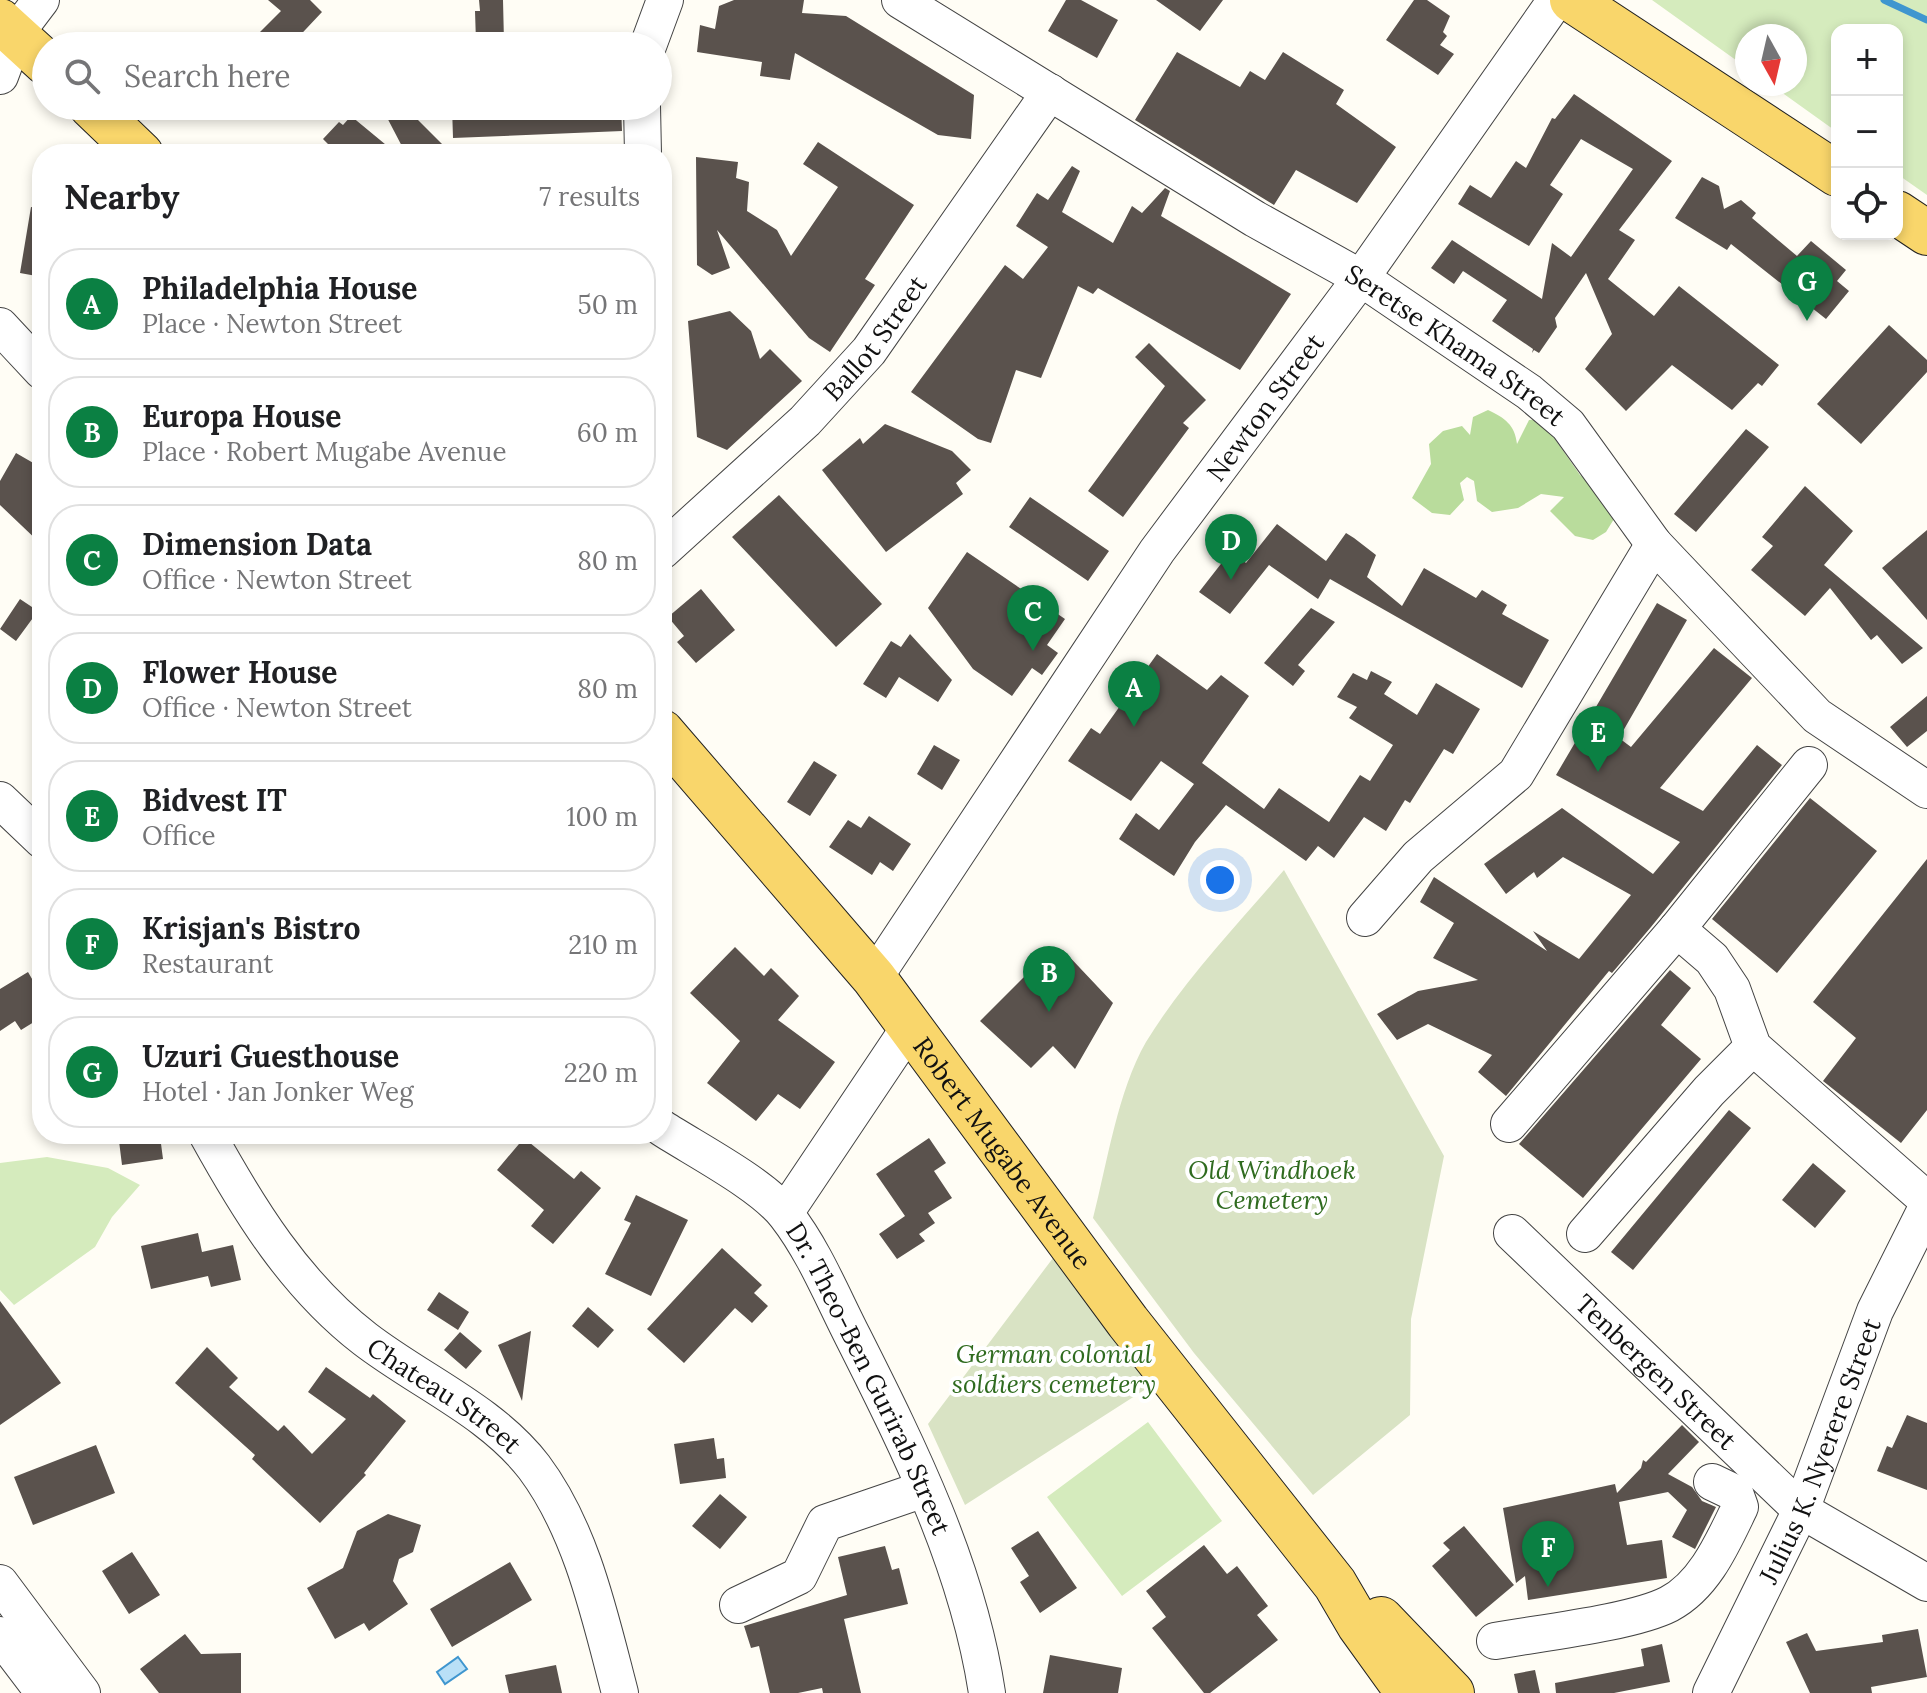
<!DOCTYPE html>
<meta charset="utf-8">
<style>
:root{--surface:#fff;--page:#f6f6f6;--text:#202124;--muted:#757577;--line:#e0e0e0;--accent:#0b8043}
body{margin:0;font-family:Lora,serif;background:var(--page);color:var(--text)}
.controls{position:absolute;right:24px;top:24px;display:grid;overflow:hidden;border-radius:16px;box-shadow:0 4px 12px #0003}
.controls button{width:72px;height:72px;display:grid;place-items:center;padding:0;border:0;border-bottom:2px solid var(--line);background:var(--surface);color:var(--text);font:40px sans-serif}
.compass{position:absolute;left:1735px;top:24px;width:72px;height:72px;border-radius:50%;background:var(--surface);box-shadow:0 4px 12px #0003;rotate:172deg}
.you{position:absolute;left:1220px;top:880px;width:28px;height:28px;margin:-20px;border:6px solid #fff;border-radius:50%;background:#1a73e8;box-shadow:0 0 0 12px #1a73e833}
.badge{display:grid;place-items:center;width:52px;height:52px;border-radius:50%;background:var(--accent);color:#fff;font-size:26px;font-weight:700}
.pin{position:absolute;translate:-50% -66px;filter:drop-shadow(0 2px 4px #0008)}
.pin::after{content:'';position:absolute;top:42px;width:28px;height:24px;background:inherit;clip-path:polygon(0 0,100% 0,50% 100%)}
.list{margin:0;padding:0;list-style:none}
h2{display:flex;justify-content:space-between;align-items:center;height:104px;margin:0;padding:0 32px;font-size:34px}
h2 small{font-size:26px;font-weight:400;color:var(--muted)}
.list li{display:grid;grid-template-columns:52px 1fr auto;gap:24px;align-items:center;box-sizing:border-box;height:112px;margin:0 16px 16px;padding:0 16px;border:2px solid var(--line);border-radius:32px}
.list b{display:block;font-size:30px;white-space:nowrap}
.list p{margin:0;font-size:26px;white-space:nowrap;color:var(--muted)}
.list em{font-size:26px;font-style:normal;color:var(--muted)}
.icon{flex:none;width:44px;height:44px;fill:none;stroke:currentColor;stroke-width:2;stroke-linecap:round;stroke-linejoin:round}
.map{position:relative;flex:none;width:1927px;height:1693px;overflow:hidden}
.search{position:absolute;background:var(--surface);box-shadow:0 4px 12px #0003;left:32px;top:32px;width:640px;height:88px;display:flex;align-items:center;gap:20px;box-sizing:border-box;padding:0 28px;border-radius:44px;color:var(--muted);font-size:30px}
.panel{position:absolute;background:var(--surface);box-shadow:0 4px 12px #0003;left:32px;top:144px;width:640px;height:1000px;border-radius:32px}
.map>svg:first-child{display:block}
.green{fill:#d5ebbd}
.forest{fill:#b9dc9c}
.cemetery{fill:#d9e3c4}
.water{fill:#b9e0f7;stroke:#3f96cf;stroke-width:2}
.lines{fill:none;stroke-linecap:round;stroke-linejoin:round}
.stream{stroke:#3f96cf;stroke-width:7}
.building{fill:#5a524d}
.minor-casing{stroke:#444;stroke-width:38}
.major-casing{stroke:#222;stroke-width:46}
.minor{stroke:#fff;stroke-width:36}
.major{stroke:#f9d66b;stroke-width:44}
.labels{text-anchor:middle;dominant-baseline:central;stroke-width:8;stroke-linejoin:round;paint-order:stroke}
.street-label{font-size:26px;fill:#111;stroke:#fff}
.park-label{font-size:26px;font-style:italic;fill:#2f6b1f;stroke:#fff}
</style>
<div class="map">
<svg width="1927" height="1693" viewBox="0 0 1927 1693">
<rect width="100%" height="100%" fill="#fffdf5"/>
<path class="green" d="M 1652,0 L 1927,0 L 1927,195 L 1897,174 L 1897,30 L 1837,30 L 1837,132 L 1770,84 L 1795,84 L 1795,36 L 1747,36 L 1747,68 Z
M 47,1157 L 108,1168 L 140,1185 L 112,1217 L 95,1247 L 14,1305 L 0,1290 L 0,1163 Z
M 1148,1422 L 1222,1521 L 1122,1596 L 1047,1497 Z"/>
<path class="forest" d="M 1488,410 C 1505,418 1515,425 1517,444 L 1529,420 L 1541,419 L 1580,475 L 1594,485 L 1614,519 L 1606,532 L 1593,540 L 1575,536 L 1550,511 L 1564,497 L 1541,494 L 1518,508 L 1492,512 L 1477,501 L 1474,481 L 1467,477 L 1460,483 L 1464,500 L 1450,515 L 1432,513 L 1412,498 L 1431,464 L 1429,444 L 1443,431 L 1462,426 L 1470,435 L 1473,417 Z"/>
<path class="cemetery" d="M 1284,870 L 1444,1156 L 1411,1319 L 1410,1415 L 1313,1495 L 1194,1353 L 1093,1218 C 1107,1164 1118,1090 1146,1042 C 1184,980 1237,925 1284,870 Z
M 1053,1258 L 1152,1385 L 965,1505 L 928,1424 Z"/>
<path class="water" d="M 458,1657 L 467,1669 L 445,1684 L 437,1672 Z"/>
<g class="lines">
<path class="stream" d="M 1884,0 L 1927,20"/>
</g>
<path class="building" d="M 268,0 L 310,0 L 322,12 L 290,46 L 246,46 L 281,11 Z
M 479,0 L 503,0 L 504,42 L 476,42 L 475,11 L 480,11 Z
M 734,0 L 804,0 L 802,13 L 846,16 L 974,95 L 971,139 L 938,135 L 795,53 L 790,80 L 760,76 L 762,62 L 697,52 L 700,25 L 715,29 L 719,6 Z
M 1066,0 L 1081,0 L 1118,20 L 1097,58 L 1048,31 Z
M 1156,0 L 1223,0 L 1200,31 Z
M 1414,0 L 1427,0 L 1450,16 L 1443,32 L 1447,36 L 1440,45 L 1454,54 L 1438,75 L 1386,40 Z
M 1177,52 L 1240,87 L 1250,71 L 1265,80 L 1283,52 L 1344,90 L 1336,104 L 1396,147 L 1357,203 L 1296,170 L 1274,205 L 1135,120 Z
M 1574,94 L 1672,161 L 1619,230 L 1635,240 L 1608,279 L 1654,316 L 1679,286 L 1779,365 L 1762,386 L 1758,383 L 1732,410 L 1672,365 L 1626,411 L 1585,369 L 1612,334 L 1586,273 L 1555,318 L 1557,327 L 1539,353 L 1534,350 L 1532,353 L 1533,349 L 1492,321 L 1507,300 L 1463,271 L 1454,284 L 1431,268 L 1452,240 L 1542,299 L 1552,243 L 1571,257 L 1633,169 L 1581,139 L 1550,185 L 1563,194 L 1529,246 L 1458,204 L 1470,185 L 1491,198 L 1516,161 L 1526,168 L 1552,118 L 1555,119 Z
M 381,106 L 413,106 L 417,119 L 452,154 L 406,154 Z
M 452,106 L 621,106 L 622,131 L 453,138 Z
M 351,116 L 397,154 L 338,154 L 323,139 L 339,122 L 343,125 Z
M 818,142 L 914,205 L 865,279 L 875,285 L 830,352 L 809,338 L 717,230 L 730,268 L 712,275 L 697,265 L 696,157 L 738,162 L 736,178 L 749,182 L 747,211 L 777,230 L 791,256 L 838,187 L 803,164 Z
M 1072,166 L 1080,171 L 1062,212 L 1113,243 L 1132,206 L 1142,213 L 1165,188 L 1170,191 L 1161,216 L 1291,294 L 1240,370 L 1098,288 L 1093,294 L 1078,286 L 1041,378 L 1016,370 L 991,443 L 978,439 L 911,392 L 1005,265 L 1023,279 L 1048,247 L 1016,226 L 1037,193 L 1048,200 Z
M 1702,177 L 1719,186 L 1724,209 L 1741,200 L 1756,213 L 1752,218 L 1797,256 L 1811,241 L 1846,270 L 1837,281 L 1849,291 L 1826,319 L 1731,244 L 1727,250 L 1675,218 Z
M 31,207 L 42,208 L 42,277 L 20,273 Z
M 730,311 L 751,331 L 760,359 L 770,349 L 802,381 L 727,450 L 697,437 L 688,321 Z
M 1889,325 L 1927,360 L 1927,372 L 1861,444 L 1817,404 Z
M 1149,343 L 1206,400 L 1183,423 L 1189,428 L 1123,517 L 1088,491 L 1165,386 L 1135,357 Z
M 885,424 L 952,451 L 971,470 L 956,483 L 963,494 L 886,552 L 822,470 L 860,438 L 863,444 Z
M 1746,429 L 1769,447 L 1696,532 L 1674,514 Z
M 16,453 L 42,468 L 42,482 L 35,496 L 42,501 L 42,545 L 0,505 L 0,481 Z
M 1805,486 L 1853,531 L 1824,565 L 1923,648 L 1902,664 L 1877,635 L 1871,640 L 1830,588 L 1805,616 L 1751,570 L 1773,546 L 1762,537 Z
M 779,495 L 882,604 L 836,647 L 732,537 Z
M 1030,497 L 1109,551 L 1088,581 L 1009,527 Z
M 1277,524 L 1326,561 L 1346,533 L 1354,538 L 1376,555 L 1367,577 L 1402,606 L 1424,568 L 1476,598 L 1482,590 L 1507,605 L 1502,614 L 1549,640 L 1522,688 L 1330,579 L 1318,599 L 1269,565 L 1230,614 L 1199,592 L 1231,551 L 1246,563 Z
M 1927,530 L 1927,620 L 1882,568 Z
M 967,552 L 1065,619 L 1047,645 L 1058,653 L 1042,675 L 1032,668 L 1012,696 L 973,669 L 928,608 Z
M 701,589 L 735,630 L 696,663 L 677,642 L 684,636 L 668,617 Z
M 20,599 L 38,611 L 16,641 L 0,629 Z
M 1657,603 L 1687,620 L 1619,738 L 1631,747 L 1714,648 L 1752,678 L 1660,788 L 1703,811 L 1757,745 L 1782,765 L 1651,927 L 1612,973 L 1609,971 L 1506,1096 L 1478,1072 L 1492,1055 L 1428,1024 L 1397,1040 L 1377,1014 L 1418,991 L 1478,980 L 1433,958 L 1454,923 L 1420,902 L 1434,877 L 1547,951 L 1533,931 L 1579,959 L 1631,895 L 1563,857 L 1537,878 L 1534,872 L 1506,894 L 1484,864 L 1562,808 L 1653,874 L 1680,842 L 1556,775 Z
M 1311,608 L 1335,622 L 1298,665 L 1305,671 L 1293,686 L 1264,663 Z
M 910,634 L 952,680 L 938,702 L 899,677 L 886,698 L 863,684 L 891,641 L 901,647 Z
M 1157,654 L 1207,690 L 1221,675 L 1249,696 L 1202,763 L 1264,809 L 1279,788 L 1329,822 L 1360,775 L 1370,781 L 1393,745 L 1349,718 L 1357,707 L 1337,697 L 1353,673 L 1367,680 L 1371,671 L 1392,682 L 1384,694 L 1417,715 L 1436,683 L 1480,709 L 1453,754 L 1444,749 L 1410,803 L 1405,800 L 1386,831 L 1364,817 L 1334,858 L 1318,846 L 1306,861 L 1226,805 L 1195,842 L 1174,876 L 1119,839 L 1136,813 L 1159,830 L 1194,784 L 1161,761 L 1131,801 L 1068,761 L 1091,728 L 1100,734 Z
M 1927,696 L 1927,731 L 1907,747 L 1890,727 Z
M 934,745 L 960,760 L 942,790 L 917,774 Z
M 814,761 L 837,775 L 810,816 L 787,802 Z
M 1810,798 L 1877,851 L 1777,973 L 1712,919 Z
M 869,816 L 911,844 L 893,871 L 880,862 L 872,875 L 829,847 L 848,820 L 861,828 Z
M 1927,859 L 1927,1110 L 1901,1143 L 1823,1081 L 1856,1038 L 1813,1002 Z
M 735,947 L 764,976 L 771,968 L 799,996 L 778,1020 L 835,1062 L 800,1109 L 778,1094 L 756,1121 L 707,1083 L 740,1041 L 690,993 Z
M 1063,950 L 1113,1003 L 1075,1069 L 1053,1046 L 1031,1068 L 980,1021 L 1034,967 L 1036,970 L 1047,959 L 1051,961 Z
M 1670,970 L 1691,988 L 1661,1025 L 1701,1059 L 1583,1198 L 1519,1144 Z
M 28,972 L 42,996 L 42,1017 L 21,1030 L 15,1021 L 0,1031 L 0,989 Z
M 1729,1110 L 1751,1128 L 1633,1270 L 1611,1252 Z
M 160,1136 L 163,1159 L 122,1165 L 119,1141 Z
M 524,1138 L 574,1179 L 581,1171 L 601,1188 L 553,1244 L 531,1226 L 544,1210 L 497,1170 Z
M 929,1138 L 946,1163 L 934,1171 L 952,1198 L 928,1213 L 935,1223 L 919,1234 L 925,1241 L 897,1259 L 879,1234 L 905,1216 L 876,1174 Z
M 1813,1163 L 1846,1191 L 1815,1228 L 1782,1200 Z
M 636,1195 L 688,1220 L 651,1296 L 605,1274 L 631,1223 L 624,1220 Z
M 198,1233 L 202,1252 L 233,1245 L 241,1280 L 211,1287 L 208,1276 L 151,1289 L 141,1246 Z
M 722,1248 L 762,1285 L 754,1293 L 768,1306 L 752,1323 L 735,1308 L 684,1363 L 647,1329 Z
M 439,1292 L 469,1312 L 458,1330 L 427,1310 Z
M 0,1301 L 61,1383 L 0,1425 Z
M 588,1307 L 614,1330 L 598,1348 L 572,1326 Z
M 531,1331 L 522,1401 L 498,1345 Z
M 460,1332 L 482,1351 L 466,1369 L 444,1350 Z
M 207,1347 L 238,1378 L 229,1387 L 278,1431 L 284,1425 L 312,1454 L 346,1419 L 308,1392 L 326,1367 L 370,1398 L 373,1394 L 406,1421 L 364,1473 L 366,1475 L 320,1523 L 252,1459 L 255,1455 L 175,1383 Z
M 1907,1415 L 1927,1423 L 1927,1490 L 1877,1471 L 1887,1446 L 1892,1448 Z
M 1682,1425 L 1699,1442 L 1668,1474 L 1692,1487 L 1702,1501 L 1716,1507 L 1695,1549 L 1672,1537 L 1687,1510 L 1668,1492 L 1619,1502 L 1627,1545 L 1662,1540 L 1667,1578 L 1528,1600 L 1525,1576 L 1516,1583 L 1503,1508 L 1615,1484 L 1617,1493 L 1641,1468 L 1643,1460 L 1646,1462 Z
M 714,1438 L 717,1459 L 724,1458 L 726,1478 L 680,1484 L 674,1444 Z
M 96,1445 L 115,1493 L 33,1525 L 14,1477 Z
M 720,1494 L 747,1517 L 720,1549 L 692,1526 Z
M 388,1514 L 421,1525 L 413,1552 L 399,1559 L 393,1581 L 408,1604 L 369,1631 L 364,1623 L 335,1639 L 307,1588 L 343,1568 L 357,1531 Z
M 1464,1526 L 1514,1585 L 1476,1617 L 1432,1566 L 1450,1550 L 1443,1543 Z
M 1038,1531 L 1077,1588 L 1040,1613 L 1020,1582 L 1029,1576 L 1011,1548 Z
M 1204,1545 L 1227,1574 L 1237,1566 L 1268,1606 L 1257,1615 L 1278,1640 L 1210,1693 L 1204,1693 L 1152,1628 L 1166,1617 L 1146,1591 Z
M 885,1546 L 892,1570 L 899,1568 L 908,1604 L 844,1619 L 861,1693 L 823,1693 L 822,1688 L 798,1693 L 770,1693 L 759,1646 L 751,1648 L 744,1626 L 847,1595 L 838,1557 Z
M 132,1552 L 160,1595 L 129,1614 L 102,1571 Z
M 510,1562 L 532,1600 L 452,1647 L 430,1609 Z
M 1918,1629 L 1927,1677 L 1871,1687 L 1872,1693 L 1810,1693 L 1786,1642 L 1807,1633 L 1816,1651 L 1883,1642 L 1882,1635 Z
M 185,1634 L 201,1654 L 241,1653 L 241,1693 L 159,1693 L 140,1669 Z
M 1662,1644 L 1670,1682 L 1614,1693 L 1556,1693 L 1555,1683 L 1644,1666 L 1641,1649 Z
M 1050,1655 L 1122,1668 L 1118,1693 L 1043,1693 Z
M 556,1665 L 562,1693 L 509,1693 L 505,1675 Z
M 1535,1670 L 1540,1693 L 1518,1693 L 1514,1674 Z"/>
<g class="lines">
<defs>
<g id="minor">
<path id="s1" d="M 900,0 L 1255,219 L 1361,278 L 1529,392 L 1568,425 L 1654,544 L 1817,716 L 1927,790"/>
<path d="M 648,46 L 665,0"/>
<path d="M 0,76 L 16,33 L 41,0"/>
<path d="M 642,106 L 643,154"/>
<path d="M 0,326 L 42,371"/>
<path id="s2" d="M 662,551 L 805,421 L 869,351 L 1050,92"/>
<path d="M 0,800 L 42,840"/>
<path d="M 1365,918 L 1418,857 L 1516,774 L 1654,544"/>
<path d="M 1677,929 L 1809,765"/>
<path id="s3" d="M 874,978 L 1157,551 L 1361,278 L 1556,0"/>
<path d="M 1509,1124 L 1677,929 L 1712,959 L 1732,989 L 1753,1047 L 1927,1200"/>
<path id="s4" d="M 662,1128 C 696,1150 762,1184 786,1215 C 814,1251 832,1296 853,1337 C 910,1450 968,1567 987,1693"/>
<path id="s5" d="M 207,1134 C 249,1210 295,1285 365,1339 C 421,1382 491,1411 534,1467 C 582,1531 600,1617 620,1693"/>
<path d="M 785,1213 L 911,1025"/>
<path id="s6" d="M 1512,1233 L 1801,1510 L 1927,1583"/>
<path d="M 1585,1234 L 1709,1091 L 1753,1047"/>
<path d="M 0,1583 L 82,1693"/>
<path d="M 738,1605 L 799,1576 L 825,1523 L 924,1489"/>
<path d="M 0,1635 L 44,1693"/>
<path d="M 1495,1641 C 1539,1633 1632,1623 1669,1604 C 1705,1585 1723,1542 1740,1507 L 1735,1493 L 1712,1482"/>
<path id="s7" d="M 1711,1693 L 1801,1510 L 1875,1311 L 1927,1207"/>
</g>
<g id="major">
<path d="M 1572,0 L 1837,174"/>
<path d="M 0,21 L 46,63"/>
<path d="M 91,106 L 141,154"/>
<path d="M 1897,213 L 1927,233"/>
<path id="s8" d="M 662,732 L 874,978 L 1128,1322 L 1335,1584 L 1359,1625 L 1408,1693"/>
<path d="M 1381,1619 L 1452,1693"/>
</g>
</defs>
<use href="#minor" class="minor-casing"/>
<use href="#major" class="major-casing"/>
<use href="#minor" class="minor"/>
<use href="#major" class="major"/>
</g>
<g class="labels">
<g class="street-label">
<text stroke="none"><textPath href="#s2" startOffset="302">Ballot Street</textPath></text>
<text stroke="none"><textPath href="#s1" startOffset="654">Seretse Khama Street</textPath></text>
<text stroke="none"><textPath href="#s3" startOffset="692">Newton Street</textPath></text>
<text stroke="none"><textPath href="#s8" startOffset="542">Robert Mugabe Avenue</textPath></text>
<text stroke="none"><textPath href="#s6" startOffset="200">Tenbergen Street</textPath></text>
<text stroke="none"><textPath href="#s4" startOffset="336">Dr. Theo-Ben Gurirab Street</textPath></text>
<text stroke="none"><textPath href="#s5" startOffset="358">Chateau Street</textPath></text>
<text stroke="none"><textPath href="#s7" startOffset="266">Julius K. Nyerere Street</textPath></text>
</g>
<g class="park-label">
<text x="1272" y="1169">Old Windhoek<tspan x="1272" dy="30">Cemetery</tspan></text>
<text x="1054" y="1353">German colonial<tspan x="1054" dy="30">soldiers cemetery</tspan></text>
</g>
</g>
</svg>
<div class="controls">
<button>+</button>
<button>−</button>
<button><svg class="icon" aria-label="locate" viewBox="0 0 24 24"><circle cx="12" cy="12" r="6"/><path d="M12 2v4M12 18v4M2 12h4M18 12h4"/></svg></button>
</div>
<svg class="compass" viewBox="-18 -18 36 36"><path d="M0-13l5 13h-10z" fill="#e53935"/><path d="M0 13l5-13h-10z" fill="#757577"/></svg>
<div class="you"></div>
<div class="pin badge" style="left:1134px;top:727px">A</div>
<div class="pin badge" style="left:1049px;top:1012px">B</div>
<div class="pin badge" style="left:1033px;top:651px">C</div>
<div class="pin badge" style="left:1231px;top:580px">D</div>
<div class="pin badge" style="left:1598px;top:772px">E</div>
<div class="pin badge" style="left:1548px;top:1587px">F</div>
<div class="pin badge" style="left:1807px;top:321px">G</div>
<div class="search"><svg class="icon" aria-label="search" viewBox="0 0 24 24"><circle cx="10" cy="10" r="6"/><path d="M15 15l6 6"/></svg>Search here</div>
<section class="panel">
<h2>Nearby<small>7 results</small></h2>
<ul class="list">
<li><span class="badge">A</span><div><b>Philadelphia House</b><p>Place · Newton Street</p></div><em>50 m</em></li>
<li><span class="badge">B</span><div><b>Europa House</b><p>Place · Robert Mugabe Avenue</p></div><em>60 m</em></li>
<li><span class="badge">C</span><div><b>Dimension Data</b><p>Office · Newton Street</p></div><em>80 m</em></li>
<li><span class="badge">D</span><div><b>Flower House</b><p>Office · Newton Street</p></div><em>80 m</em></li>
<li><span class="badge">E</span><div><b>Bidvest IT</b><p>Office</p></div><em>100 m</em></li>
<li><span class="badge">F</span><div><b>Krisjan's Bistro</b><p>Restaurant</p></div><em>210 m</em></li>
<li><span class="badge">G</span><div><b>Uzuri Guesthouse</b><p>Hotel · Jan Jonker Weg</p></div><em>220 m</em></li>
</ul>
</section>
</div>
